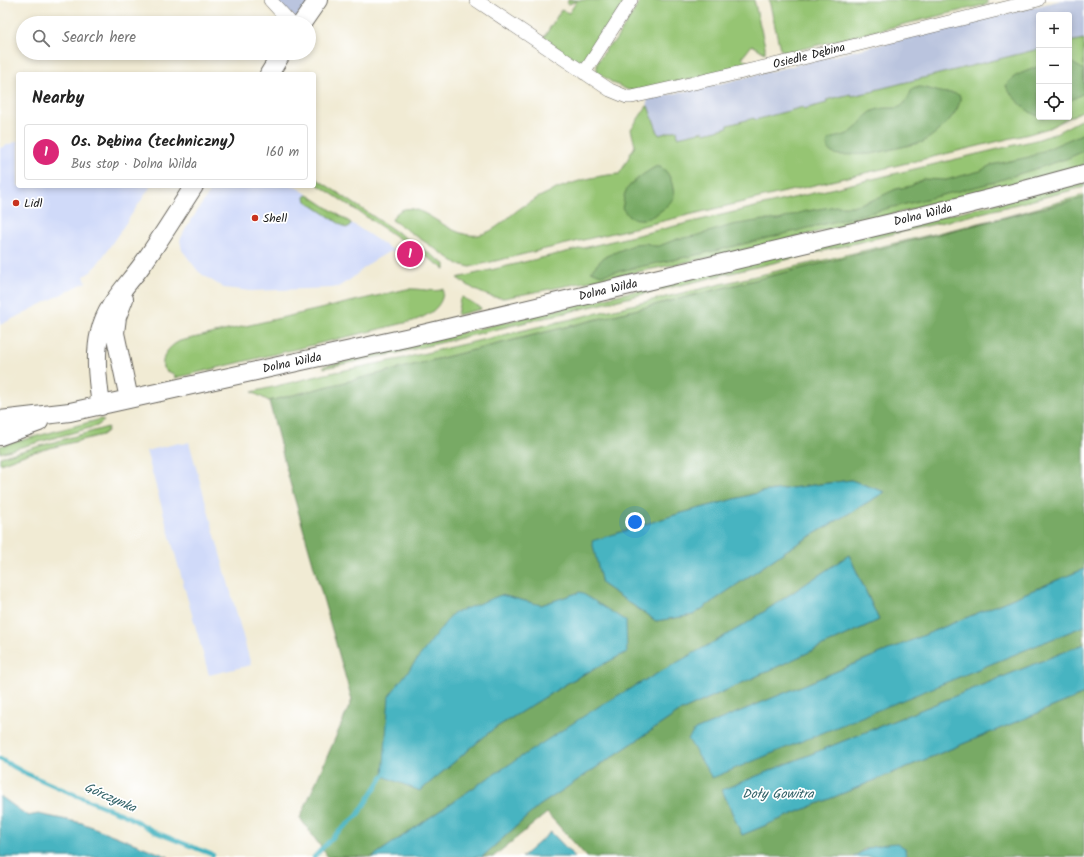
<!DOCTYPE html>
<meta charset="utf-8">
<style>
:root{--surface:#fff;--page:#f6f6f6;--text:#222;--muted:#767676;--line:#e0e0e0;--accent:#db2777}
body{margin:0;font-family:Kalam,sans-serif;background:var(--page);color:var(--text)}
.controls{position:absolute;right:12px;top:12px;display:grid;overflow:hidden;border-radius:4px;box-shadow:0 2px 6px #0003}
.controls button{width:36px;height:36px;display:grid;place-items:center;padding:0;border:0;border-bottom:1px solid var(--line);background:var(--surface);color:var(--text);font:20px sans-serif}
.you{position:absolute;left:635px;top:522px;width:14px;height:14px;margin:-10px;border:3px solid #fff;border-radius:50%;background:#1a73e8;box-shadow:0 0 0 6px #1a73e833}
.badge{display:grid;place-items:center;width:26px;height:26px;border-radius:50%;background:var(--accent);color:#fff;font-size:13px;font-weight:700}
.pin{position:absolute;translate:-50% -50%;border:2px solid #fff;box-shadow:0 1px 4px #0006}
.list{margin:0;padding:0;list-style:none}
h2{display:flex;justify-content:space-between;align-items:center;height:52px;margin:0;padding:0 16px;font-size:17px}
h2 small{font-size:13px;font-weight:400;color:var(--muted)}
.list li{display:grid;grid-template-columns:26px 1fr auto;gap:12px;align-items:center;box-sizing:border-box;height:56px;margin:0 8px 8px;padding:0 8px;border:1px solid var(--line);border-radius:4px}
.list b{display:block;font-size:15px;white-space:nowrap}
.list p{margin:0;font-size:13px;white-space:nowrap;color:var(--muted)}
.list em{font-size:13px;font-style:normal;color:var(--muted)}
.icon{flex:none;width:22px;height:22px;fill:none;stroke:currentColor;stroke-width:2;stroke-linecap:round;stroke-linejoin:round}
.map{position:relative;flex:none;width:1084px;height:857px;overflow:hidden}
.search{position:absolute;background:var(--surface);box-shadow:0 2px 6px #0003;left:16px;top:16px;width:300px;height:44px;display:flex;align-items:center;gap:10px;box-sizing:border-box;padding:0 14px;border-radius:22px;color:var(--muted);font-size:15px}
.panel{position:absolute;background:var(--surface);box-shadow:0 2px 6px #0003;left:16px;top:72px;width:300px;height:116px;border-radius:4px}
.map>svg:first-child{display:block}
.built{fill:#d0daf9}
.industrial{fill:#bac4de}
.green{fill:#96c573;stroke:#597048}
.forest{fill:#78aa65;stroke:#4a6340;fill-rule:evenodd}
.water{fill:#46b4c1;stroke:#31686e}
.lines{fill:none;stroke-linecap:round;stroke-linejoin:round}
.stream{stroke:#46b4c1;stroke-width:4.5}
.street-casing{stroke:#67645c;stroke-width:14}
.secondary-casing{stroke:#67645c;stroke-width:20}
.street{stroke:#fff;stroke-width:13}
.secondary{stroke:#fff;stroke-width:18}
.poi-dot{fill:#c8321e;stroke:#fff;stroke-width:1.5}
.labels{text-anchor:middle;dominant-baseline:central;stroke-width:3.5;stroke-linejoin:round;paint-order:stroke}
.street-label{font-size:12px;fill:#1c1c1c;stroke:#fff}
.poi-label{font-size:12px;fill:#1c1c1c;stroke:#fff;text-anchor:start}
.water-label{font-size:13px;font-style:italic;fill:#2f6066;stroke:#fff}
</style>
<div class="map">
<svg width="1084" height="857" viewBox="0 0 1084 857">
<rect width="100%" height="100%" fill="#fff"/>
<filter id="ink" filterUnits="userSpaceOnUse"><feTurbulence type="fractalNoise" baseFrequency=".025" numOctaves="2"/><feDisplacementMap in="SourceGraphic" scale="8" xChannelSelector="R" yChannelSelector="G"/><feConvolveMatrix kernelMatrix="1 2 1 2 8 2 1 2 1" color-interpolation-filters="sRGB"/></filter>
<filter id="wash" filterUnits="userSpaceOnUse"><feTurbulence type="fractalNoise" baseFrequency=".012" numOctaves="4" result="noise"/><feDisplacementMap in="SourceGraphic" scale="16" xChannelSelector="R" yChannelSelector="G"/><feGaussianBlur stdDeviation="0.9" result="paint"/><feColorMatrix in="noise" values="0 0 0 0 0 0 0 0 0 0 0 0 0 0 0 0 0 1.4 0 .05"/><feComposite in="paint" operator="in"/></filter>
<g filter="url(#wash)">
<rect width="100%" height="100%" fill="#f1ebd4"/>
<path class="built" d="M 18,141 L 18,186 L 151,186 L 104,255 L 92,271 L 84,276 L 86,282 L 0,325 L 0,148 Z
M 214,186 L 295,186 L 397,253 L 390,251 L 370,263 L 351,279 L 338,287 L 332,288 L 251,291 L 224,288 L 203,275 L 198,271 L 182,250 L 180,240 L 186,228 Z
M 189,442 L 251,665 L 209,675 L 146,451 L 179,443 L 183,444 Z"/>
<path class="industrial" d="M 270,0 L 318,0 L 302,23 Z
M 1062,0 L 1084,0 L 1084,39 L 1069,42 L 1069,15 L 1039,15 L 1039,49 L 875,90 L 875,91 L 826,101 L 827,103 L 804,109 L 803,107 L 755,120 L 754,118 L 729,124 L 729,127 L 704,133 L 704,131 L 678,137 L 676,130 L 659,135 L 648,106 L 647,99 L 706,87 Z"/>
<path class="green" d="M 568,0 L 626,0 L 586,60 L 582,61 L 576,61 L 543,39 L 561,10 L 569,13 L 577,1 L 569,4 L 567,3 Z
M 641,0 L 754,0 L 765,46 L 765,53 L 752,45 L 742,58 L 752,65 L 644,90 L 628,90 L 613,83 L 597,72 L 597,63 L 608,46 L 615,41 Z
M 769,0 L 987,0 L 988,4 L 785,53 L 780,49 Z
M 1084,39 L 1084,110 L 1049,128 L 1029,134 L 470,267 L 458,264 L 392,220 C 396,210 406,206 417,210 C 436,217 456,238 478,235 C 496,232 507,217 522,207 C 550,189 585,176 619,174 C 625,166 629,155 635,146 L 631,129 L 647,106 L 648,106 L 659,135 L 677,130 L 678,137 L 704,131 L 705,133 L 728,127 L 728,125 L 754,118 L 755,120 L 803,107 L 804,109 L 827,103 L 826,100 L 851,94 L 852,96 L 875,91 L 875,90 L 1039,49 L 1039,117 L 1069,117 L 1069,42 Z
M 1084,118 L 1084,165 L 1023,183 L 713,257 L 504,298 C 485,298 472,288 457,278 L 1036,140 L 1054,134 Z
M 314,177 L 445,264 L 445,269 L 314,182 Z
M 1084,182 L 1084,187 L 1002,208 L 398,353 L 324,368 L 324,366 Z
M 306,195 L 310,196 L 348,221 L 351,223 L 350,226 L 346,228 L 306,201 L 305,198 Z
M 1084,195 L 1084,198 L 269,401 L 252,392 L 326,374 L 400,359 L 820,261 L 1004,217 Z
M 407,289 C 418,288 437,293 443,289 C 444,307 428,316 413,321 L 175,378 L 174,374 L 166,371 L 163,368 C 161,356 169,346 180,341 Z
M 462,297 L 480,307 L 481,309 L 457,315 L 460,299 Z
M 101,419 L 104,421 L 97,426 L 0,453 L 0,446 Z
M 108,427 L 107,431 L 102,435 L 30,453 L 0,464 L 0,457 Z"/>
<path class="forest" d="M 1069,61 L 1084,70 L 1084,93 L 1069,101 Z
M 1039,66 L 1039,116 C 1029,115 1009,94 1006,86 C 1010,75 1029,71 1039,66 Z
M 920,87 C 927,88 933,90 940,92 C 947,94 954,91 960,96 C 962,113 936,134 923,142 L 872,154 L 839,155 C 830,154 825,149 828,140 C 835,136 844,137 851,132 C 859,127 863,117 871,112 C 892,101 900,120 912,89 Z
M 1084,133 L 1084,151 L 1066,159 L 991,183 L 715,251 L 601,275 L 591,271 L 604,257 L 635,244 L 646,243 L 654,246 L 659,246 L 677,239 L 695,236 L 732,225 L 763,220 L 779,220 L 802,212 L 836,206 L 852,206 L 873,200 L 896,189 L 911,186 L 924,179 L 946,180 L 980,171 L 991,165 L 1029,157 Z
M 657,166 C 670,169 673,184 674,197 C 668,207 651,221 639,219 C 635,219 632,218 629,217 L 622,208 C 624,203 623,197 625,193 C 628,183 648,171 657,166 Z
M 1084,198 L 1084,569 L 695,730 L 712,777 L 1084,626 L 1084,644 L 722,790 L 742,835 L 1084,694 L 1084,857 L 906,857 L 905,848 L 864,849 L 854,857 L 587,857 L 547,813 L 493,857 L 482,857 L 539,806 L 679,712 L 879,620 L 849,555 L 744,625 L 479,784 L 372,857 L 328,857 L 300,818 L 352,700 L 289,479 L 269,401 ZM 851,480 L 885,492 L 787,550 L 693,615 L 656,621 L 602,584 L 593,541 L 678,514 L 761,492 ZM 580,592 L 627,652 L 571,681 L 492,730 L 420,791 L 501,595 L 541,605 Z"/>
<path class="water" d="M 851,480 L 885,492 L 787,550 L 693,615 L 656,621 L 602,584 L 592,541 L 678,514 L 761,492 Z
M 849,555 L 879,620 L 679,712 L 539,806 L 482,857 L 372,857 L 479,784 L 601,705 L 744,625 Z
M 1084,569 L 1084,626 L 712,778 L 688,739 L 695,730 Z
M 580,592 L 626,621 L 627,652 L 571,681 L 492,730 L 420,791 L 383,776 L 389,696 L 452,614 L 501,595 L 541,605 Z
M 1084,644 L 1084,694 L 742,835 L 722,790 Z
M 0,796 L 28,816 L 38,814 L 82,823 L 169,857 L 0,857 Z
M 551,832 L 575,857 L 522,857 Z
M 897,843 L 905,848 L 906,857 L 854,857 C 868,847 879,844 897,843 Z"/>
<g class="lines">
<path class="stream" d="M 0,759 L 25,773 L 78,796 L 129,817 L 155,832 L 213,855
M 314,857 L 336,834 L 357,816 L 383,776"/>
</g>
</g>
<g filter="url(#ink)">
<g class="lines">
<defs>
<path id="street" d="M 270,0 L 291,23
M 476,0 L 610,90 L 627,97 L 632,97 L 791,61 L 1038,0
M 584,73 L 631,0"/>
<path id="secondary" d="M 302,23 L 318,0
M 269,74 L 282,53
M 124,299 L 117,317 L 115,333 L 129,399
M 101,406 C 98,382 94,356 100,332 C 106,305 126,287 142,265 C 160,240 177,212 194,186
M 0,420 L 70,412 L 410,337 L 921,216 L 1021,191 L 1084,174
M 0,436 L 39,422"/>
</defs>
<use href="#street" class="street-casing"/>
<use href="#secondary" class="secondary-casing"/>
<use href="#street" class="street"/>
<use href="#secondary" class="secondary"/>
</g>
</g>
<g class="poi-dot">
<circle cx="16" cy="203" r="4"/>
<circle cx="255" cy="218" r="4"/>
</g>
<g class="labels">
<g class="street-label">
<text transform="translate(809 56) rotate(-14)">Osiedle Dębina</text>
<text transform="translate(923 215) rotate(-14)">Dolna Wilda</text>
<text transform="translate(608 290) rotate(-13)">Dolna Wilda</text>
<text transform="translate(292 363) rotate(-12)">Dolna Wilda</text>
</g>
<g class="poi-label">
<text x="24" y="203">Lidl</text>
<text x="263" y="218">Shell</text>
</g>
<g class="water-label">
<text x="778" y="794">Doły Gowitra</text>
<text transform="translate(110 798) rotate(24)">Górczynka</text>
</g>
</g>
</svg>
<div class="controls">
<button>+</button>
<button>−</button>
<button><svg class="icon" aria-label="locate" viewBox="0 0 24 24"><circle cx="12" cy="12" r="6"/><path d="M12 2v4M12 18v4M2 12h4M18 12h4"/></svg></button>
</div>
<div class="you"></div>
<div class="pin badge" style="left:410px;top:254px">1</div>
<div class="search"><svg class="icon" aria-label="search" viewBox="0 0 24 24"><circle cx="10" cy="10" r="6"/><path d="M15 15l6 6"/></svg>Search here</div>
<section class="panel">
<h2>Nearby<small></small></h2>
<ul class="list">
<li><span class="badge">1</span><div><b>Os. Dębina (techniczny)</b><p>Bus stop · Dolna Wilda</p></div><em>160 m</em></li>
</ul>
</section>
</div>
